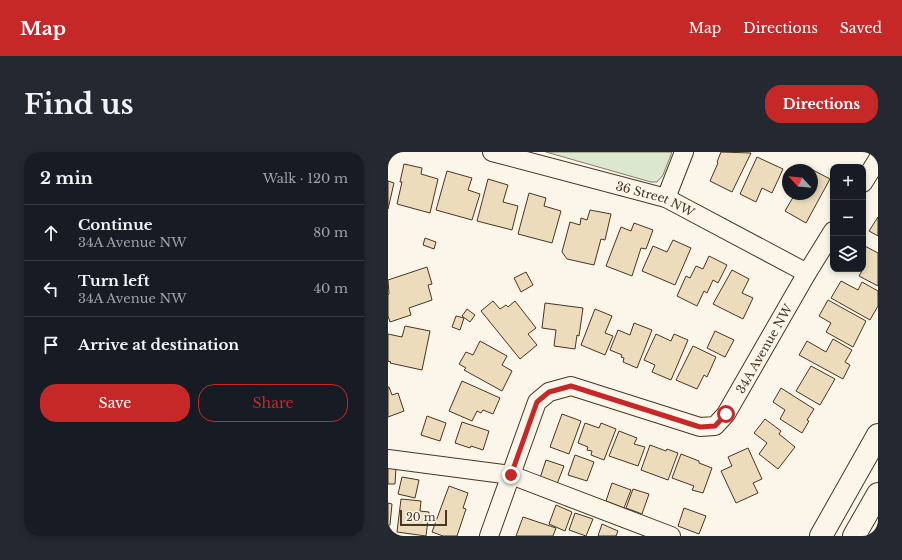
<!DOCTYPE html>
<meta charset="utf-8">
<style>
:root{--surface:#171b24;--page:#242831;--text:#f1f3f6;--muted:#9ea1a6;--line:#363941;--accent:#c62828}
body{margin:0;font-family:"Libre Baskerville",serif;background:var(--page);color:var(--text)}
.controls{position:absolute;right:12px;top:12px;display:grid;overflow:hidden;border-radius:8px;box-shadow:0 2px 6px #0003}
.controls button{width:36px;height:36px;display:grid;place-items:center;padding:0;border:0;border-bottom:1px solid var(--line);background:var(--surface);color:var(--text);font:20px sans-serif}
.compass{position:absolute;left:394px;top:12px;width:36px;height:36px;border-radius:50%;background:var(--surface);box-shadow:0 2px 6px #0003;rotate:296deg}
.scale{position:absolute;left:12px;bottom:10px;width:47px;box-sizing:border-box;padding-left:4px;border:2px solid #4a3520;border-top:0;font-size:11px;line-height:14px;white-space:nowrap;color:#4a3520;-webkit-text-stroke:3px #fbf6e9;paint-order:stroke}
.stop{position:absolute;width:12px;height:12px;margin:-9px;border:3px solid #c62828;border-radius:50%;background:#fff}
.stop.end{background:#c62828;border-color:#fff;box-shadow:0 1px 4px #0008}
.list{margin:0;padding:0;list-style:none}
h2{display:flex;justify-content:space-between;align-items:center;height:52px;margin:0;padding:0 16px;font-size:17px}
h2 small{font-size:13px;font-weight:400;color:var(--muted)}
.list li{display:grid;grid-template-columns:26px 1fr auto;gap:12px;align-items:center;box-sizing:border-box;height:56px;padding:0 16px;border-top:1px solid var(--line)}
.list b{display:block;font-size:15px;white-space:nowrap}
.list p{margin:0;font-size:13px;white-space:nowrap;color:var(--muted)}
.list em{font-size:13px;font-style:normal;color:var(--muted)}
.actions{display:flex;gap:8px;padding:12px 16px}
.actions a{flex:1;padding:9px 0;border:1px solid var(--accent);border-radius:16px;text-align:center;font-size:14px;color:var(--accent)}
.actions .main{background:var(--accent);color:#fff}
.icon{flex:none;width:22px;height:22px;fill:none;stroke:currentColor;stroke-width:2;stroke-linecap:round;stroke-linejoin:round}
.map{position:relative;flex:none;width:490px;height:384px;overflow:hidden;border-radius:16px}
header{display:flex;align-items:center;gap:24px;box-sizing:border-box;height:56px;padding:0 20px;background:var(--accent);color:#fff}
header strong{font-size:19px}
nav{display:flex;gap:22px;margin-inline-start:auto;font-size:14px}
.intro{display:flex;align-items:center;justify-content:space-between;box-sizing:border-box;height:96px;padding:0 24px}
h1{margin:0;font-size:28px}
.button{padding:10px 18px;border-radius:16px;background:var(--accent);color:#fff;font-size:14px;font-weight:700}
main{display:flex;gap:24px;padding:0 24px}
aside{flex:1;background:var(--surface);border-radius:16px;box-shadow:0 2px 6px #0003}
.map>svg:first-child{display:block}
.green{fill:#dce7d0;stroke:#887966}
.building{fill:#ecdcbc;stroke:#4a3520}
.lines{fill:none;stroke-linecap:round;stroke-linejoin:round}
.minor-casing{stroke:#4a3520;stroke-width:20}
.major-casing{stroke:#4a3520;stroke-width:24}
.minor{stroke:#fbf6e9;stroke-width:18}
.major{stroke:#fbf6e9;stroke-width:22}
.route{stroke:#c62828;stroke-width:5}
.labels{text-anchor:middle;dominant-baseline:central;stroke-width:3;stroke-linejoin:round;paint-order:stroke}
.street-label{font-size:12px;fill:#4a3520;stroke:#fbf6e9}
</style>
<header>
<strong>Map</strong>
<nav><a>Map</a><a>Directions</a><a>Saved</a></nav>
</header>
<div class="intro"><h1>Find us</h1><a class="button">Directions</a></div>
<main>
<aside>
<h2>2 min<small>Walk · 120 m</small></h2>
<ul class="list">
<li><svg class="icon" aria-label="ahead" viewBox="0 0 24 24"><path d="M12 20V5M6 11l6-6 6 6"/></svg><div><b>Continue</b><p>34A Avenue NW</p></div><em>80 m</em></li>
<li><svg class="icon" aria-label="left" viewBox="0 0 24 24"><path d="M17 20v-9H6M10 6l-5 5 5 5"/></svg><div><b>Turn left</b><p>34A Avenue NW</p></div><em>40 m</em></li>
<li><svg class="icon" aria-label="arrive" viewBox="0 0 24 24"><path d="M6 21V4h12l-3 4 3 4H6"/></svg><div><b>Arrive at destination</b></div></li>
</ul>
<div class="actions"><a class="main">Save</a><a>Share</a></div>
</aside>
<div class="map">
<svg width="490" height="384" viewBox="0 0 490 384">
<rect width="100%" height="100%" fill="#fbf6e9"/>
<path class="green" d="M 158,0 L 284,0 L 275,23 L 269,30 L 263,30 Z"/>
<path class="building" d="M 333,0 L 363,1 L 344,40 L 322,29 L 330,11 L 329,10 Z
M 369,5 L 395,17 L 384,41 L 374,36 L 368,50 L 352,42 Z
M 16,12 L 34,16 L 33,22 L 50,27 L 42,61 L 9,52 L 14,30 L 12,30 Z
M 423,17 L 442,27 L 418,71 L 397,59 L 407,42 L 424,42 Z
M 59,19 L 84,26 L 80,38 L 92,42 L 84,68 L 48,58 Z
M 100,27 L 120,33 L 115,50 L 130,54 L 124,78 L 89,69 Z
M 0,29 L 6,31 L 0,57 Z
M 141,41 L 158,46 L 156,54 L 173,59 L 164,91 L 130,82 Z
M 202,58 L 223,62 L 217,88 L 213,87 L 206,113 L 179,107 L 174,100 L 182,70 L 192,73 L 193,66 L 199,68 Z
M 490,65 L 490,84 L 481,79 Z
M 246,71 L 265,78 L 258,97 L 253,96 L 244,124 L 218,114 L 233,75 L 243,79 Z
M 37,86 L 48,90 L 46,97 L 35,93 Z
M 285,88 L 303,96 L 287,133 L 254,119 L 265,94 L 279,100 Z
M 475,93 L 490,101 L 490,134 L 471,124 L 476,115 L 475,114 Z
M 321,104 L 339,113 L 330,131 L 325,128 L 319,141 L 316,139 L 309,154 L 289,144 L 298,124 L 302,126 L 308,114 L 315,117 Z
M 39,115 L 44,132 L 40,133 L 44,148 L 21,156 L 23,163 L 2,170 L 0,164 L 0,143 L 1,142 L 0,128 Z
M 344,118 L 361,127 L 354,141 L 365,146 L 355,167 L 325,152 Z
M 138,120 L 145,133 L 133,140 L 126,126 Z
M 453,129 L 470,138 L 474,130 L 490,139 L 490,154 L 482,168 L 443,146 Z
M 440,148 L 478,169 L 465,195 L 438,180 L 443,171 L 431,164 Z
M 105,149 L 112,157 L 118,153 L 120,155 L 127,149 L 148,176 L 140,182 L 149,193 L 132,207 L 93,159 Z
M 157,151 L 195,156 L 191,184 L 189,183 L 187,197 L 166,194 L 168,178 L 154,176 Z
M 79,157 L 87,163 L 82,170 L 74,164 Z
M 207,157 L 224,164 L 217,181 L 225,184 L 217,203 L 193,193 Z
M 68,164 L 76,166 L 72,178 L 64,175 Z
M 246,171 L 264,178 L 249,216 L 235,210 L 236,206 L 233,205 L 234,203 L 222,198 L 230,178 L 242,183 Z
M 17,174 L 42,179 L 34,218 L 2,211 L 3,210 L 0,209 L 0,182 L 14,185 Z
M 327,179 L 346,188 L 337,205 L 319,196 Z
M 268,182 L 283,189 L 286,182 L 300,188 L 283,228 L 264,220 L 267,213 L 256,208 Z
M 445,187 L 464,198 L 457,210 L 462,213 L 455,227 L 411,203 L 419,189 L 438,200 Z
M 92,189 L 119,204 L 114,213 L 124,219 L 114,239 L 76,218 L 78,216 L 71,212 L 78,200 L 85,203 Z
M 305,194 L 328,205 L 319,225 L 316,223 L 309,237 L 288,228 Z
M 423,214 L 447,227 L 432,253 L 408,239 Z
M 74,229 L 112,246 L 105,262 L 95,258 L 93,261 L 89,259 L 84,269 L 61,259 Z
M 0,235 L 1,235 L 4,243 L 10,241 L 16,259 L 0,265 Z
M 393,236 L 426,257 L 419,268 L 421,269 L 414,281 L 392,267 L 397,258 L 385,250 Z
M 174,262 L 193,269 L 181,302 L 162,295 Z
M 39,264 L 58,271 L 52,289 L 33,283 Z
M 377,267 L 393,279 L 391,282 L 407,295 L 390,317 L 371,302 L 379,291 L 366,281 Z
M 74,270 L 101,279 L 95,298 L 83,294 L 82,296 L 67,291 Z
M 197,271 L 211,276 L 213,271 L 228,277 L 216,308 L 203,303 L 204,299 L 199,298 L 200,295 L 190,291 Z
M 231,279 L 249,286 L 246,292 L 257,295 L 250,314 L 221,304 Z
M 262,293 L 278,299 L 279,297 L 290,301 L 280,328 L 253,318 Z
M 360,296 L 374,327 L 365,331 L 370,341 L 348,351 L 333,319 L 344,314 L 340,305 Z
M 293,302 L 311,309 L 311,311 L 324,316 L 315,341 L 304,338 L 306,334 L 284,326 Z
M 187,303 L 206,310 L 199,329 L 180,323 Z
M 158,308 L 176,314 L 169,332 L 152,326 Z
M 0,314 L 8,315 L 7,332 L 0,332 Z
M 14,325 L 31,328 L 27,346 L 10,342 Z
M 224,331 L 243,338 L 236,356 L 218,349 Z
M 61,334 L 80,341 L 75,356 L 78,357 L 69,384 L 55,384 L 44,380 Z
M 245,337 L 261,342 L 254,362 L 238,356 Z
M 13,347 L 33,349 L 32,359 L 41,360 L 38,384 L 9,380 Z
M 0,351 L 4,352 L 2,373 L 0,373 Z
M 168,353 L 184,360 L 177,379 L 161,372 Z
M 296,356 L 318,364 L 311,382 L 290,374 Z
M 187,361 L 205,367 L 198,384 L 181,378 Z
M 135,365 L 168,376 L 165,384 L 128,384 Z
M 214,372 L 230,379 L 228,384 L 210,384 Z"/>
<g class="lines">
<defs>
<g id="minor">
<path id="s1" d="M 104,0 L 278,46 L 419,121"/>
<path d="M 475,31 L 490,7"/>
<path d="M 278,46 L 296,0"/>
<path d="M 0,307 L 123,323 L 283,384"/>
<path id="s2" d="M 101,384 L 149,250 L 161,240 L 183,234 L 312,275 L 327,274 L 338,262 L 419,121 L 445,79"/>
</g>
<path id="major" d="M 433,384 L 490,283
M 466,384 L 490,342"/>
</defs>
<use href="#minor" class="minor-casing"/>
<use href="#major" class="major-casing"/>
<use href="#minor" class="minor"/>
<use href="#major" class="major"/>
</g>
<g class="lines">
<path class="route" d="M 123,323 L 149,250 L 161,240 L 183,234 L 312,275 L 327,274 L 338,262"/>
</g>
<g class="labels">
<g class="street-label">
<text stroke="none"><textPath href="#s1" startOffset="170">36 Street NW</textPath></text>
<text stroke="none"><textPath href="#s2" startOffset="423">34A Avenue NW</textPath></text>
</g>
</g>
</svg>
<div class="controls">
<button>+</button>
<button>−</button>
<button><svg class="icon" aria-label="layers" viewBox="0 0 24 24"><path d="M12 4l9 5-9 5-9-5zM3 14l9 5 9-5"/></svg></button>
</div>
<svg class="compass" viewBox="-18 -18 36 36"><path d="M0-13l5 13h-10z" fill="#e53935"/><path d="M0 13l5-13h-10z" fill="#9ea1a6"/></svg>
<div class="scale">20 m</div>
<div class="stop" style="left:338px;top:262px"></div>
<div class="stop end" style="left:123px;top:323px"></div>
</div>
</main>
